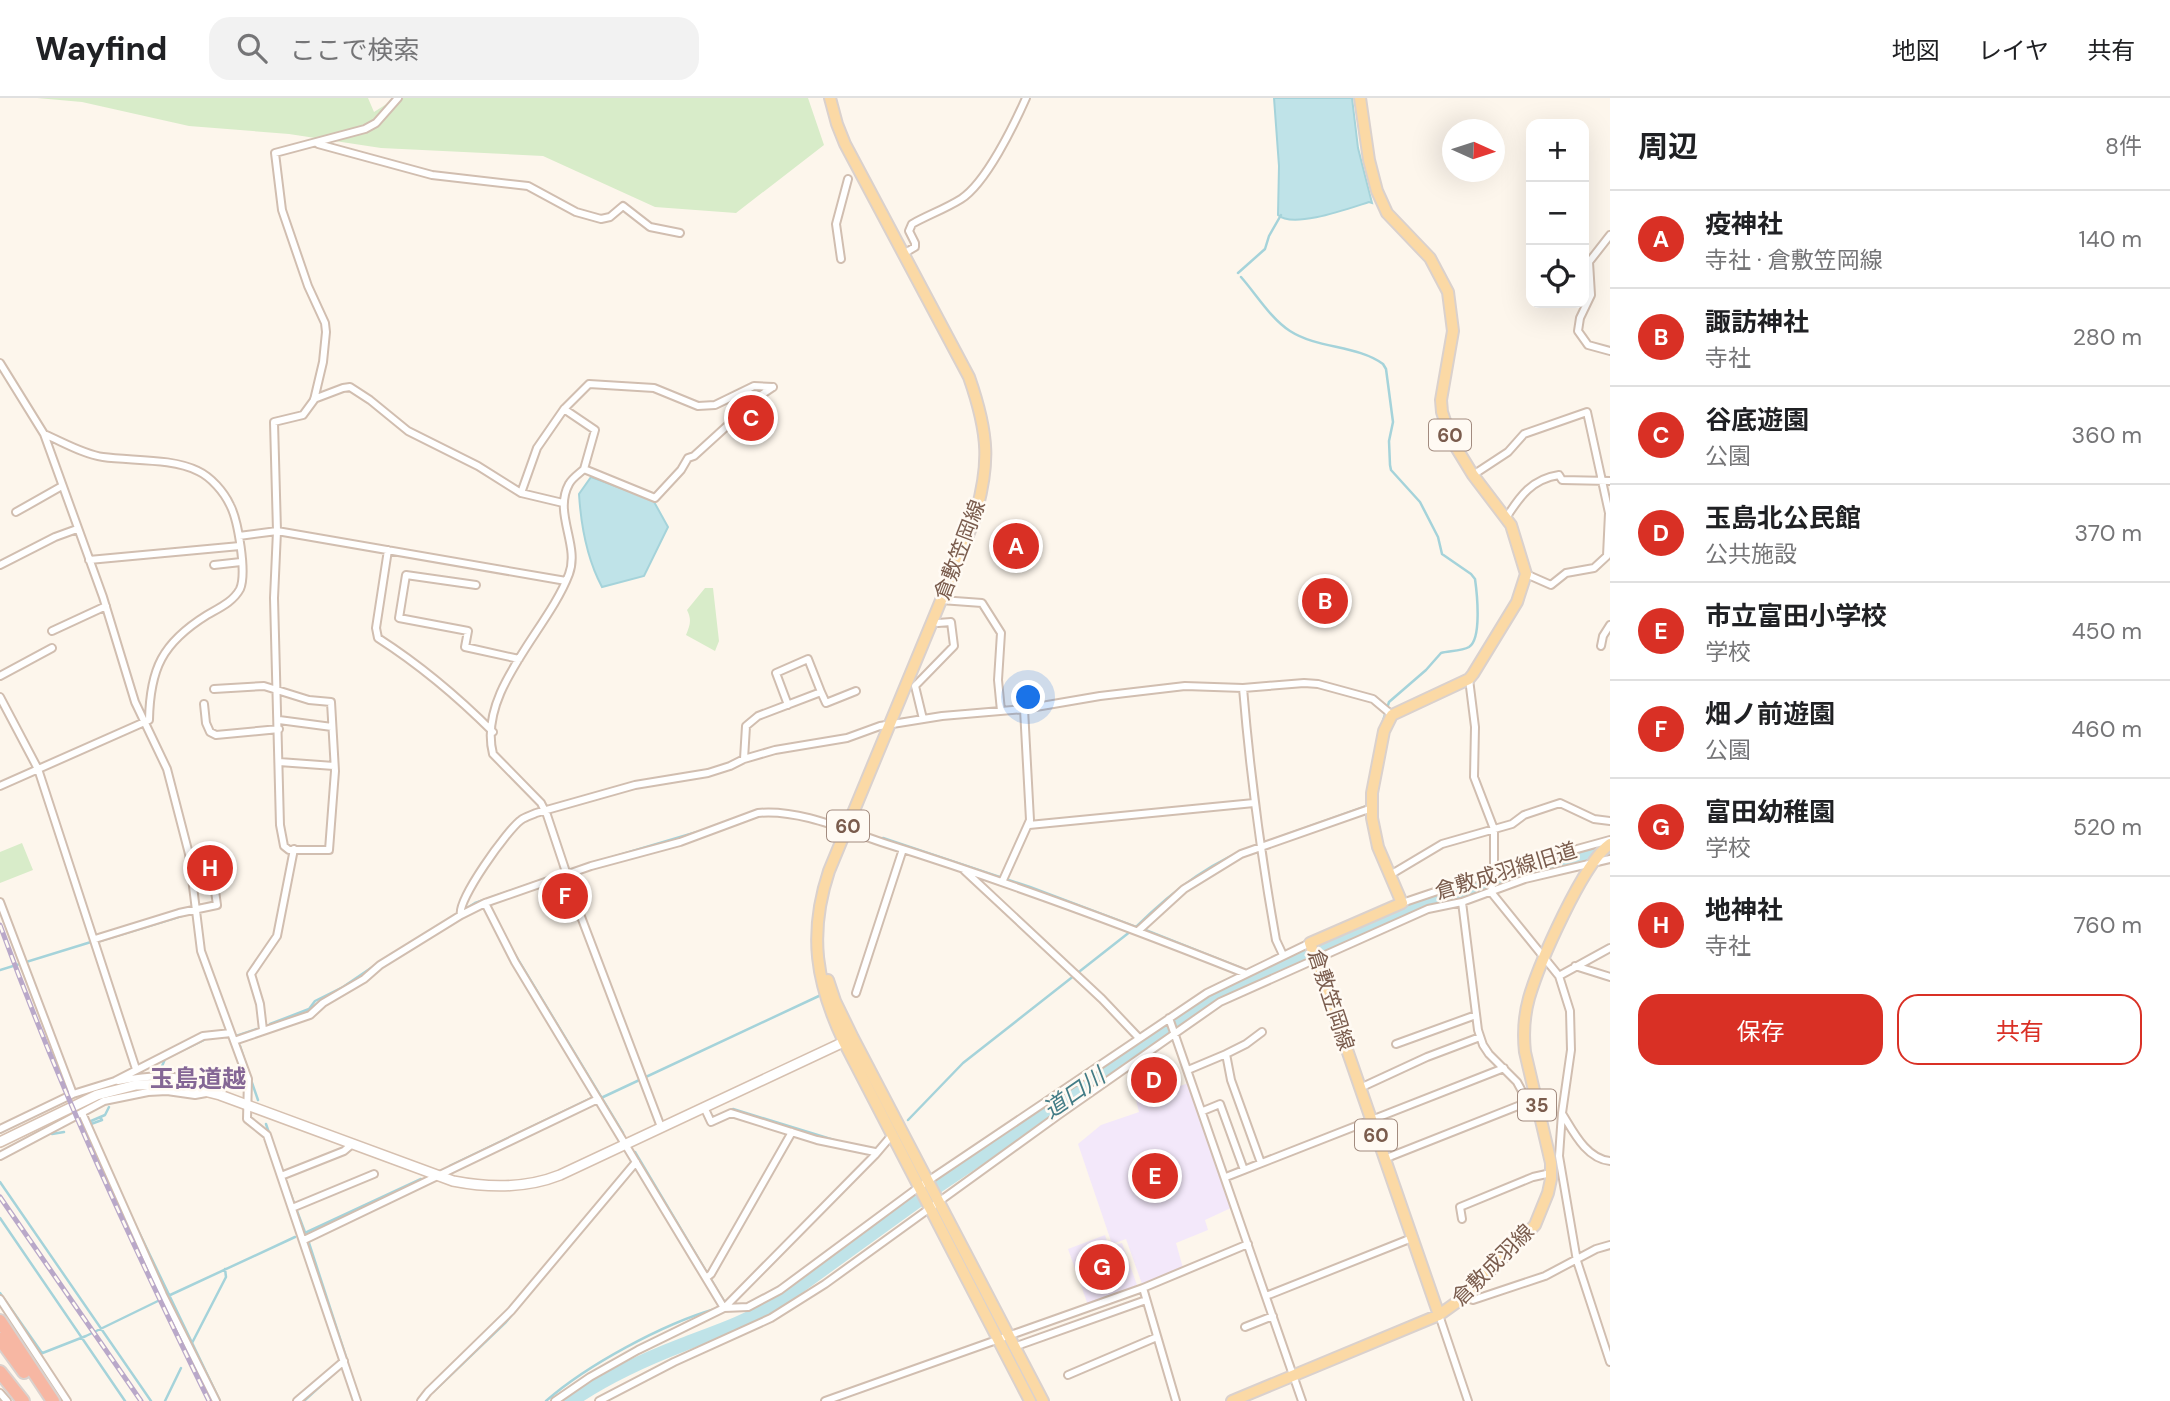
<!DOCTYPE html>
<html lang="ja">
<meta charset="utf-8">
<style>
:root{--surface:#fff;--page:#f2f2f2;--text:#202124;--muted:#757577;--line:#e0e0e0;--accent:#d93025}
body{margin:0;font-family:"DM Sans","Noto Sans JP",sans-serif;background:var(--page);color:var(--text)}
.controls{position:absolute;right:21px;top:21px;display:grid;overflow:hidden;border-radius:14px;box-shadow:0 7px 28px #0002}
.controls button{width:63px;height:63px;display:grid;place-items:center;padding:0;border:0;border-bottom:2px solid var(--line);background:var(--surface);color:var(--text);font:35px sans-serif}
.compass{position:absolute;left:1442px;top:21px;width:63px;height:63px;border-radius:50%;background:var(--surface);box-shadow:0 7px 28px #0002;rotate:93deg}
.you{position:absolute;left:1029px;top:600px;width:24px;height:24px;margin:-18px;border:5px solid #fff;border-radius:50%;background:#1a73e8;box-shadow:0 0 0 10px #1a73e833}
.badge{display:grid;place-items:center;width:46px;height:46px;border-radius:50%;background:var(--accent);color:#fff;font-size:23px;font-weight:700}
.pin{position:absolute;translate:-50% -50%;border:4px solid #fff;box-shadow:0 2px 7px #0006}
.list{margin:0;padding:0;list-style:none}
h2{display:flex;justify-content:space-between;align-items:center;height:91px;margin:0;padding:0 28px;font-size:30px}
h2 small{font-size:23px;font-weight:400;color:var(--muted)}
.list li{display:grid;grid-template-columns:46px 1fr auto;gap:21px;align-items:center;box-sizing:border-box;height:98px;padding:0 28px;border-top:2px solid var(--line)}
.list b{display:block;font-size:26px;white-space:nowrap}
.list p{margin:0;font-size:23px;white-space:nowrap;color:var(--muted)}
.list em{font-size:23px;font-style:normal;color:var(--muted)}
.actions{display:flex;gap:14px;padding:21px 28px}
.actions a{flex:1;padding:16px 0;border:2px solid var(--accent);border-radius:21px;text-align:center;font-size:24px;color:var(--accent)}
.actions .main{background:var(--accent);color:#fff}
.icon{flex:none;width:38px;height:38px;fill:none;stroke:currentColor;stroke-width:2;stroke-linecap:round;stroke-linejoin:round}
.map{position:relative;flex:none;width:1610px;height:1303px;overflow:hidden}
header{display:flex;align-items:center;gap:42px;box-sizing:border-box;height:98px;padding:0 35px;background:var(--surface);border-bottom:2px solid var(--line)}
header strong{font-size:33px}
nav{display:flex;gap:38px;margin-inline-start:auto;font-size:24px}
.search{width:490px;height:63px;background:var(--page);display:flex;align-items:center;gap:18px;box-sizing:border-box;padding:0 24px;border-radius:21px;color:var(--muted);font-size:26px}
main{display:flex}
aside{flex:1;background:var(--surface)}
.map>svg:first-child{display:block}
.education{fill:#f3e8fa}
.green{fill:#d8ecc9}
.water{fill:#bfe3e8;stroke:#a5d3da;stroke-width:2}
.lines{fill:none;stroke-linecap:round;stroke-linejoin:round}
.stream{stroke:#a5d3da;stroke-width:2.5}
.river{stroke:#bfe3e8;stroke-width:14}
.street-casing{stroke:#d1beb0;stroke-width:10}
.secondary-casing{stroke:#d6c0b0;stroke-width:12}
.primary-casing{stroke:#dad1cd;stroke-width:14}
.highway-casing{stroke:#dad1cd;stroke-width:16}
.street{stroke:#fff;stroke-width:6}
.secondary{stroke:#fff;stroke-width:9}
.primary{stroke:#fbd9a5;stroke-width:10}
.highway{stroke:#f7b7a3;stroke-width:12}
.rail-casing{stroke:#b9a8c9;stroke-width:5}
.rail{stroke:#fffaf3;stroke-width:2.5;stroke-dasharray:8;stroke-linecap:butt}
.labels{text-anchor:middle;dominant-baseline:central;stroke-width:5;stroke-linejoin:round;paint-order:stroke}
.shield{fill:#fffaf3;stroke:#a28b7f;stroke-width:2}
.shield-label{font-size:19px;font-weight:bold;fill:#7a5c4d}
.street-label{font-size:21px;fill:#7a5c4d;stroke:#fffaf3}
.water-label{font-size:23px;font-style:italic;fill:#437c86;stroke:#fffaf3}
.quarter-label{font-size:24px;font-weight:bold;fill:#846695;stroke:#fffaf3}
</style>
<header>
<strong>Wayfind</strong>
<div class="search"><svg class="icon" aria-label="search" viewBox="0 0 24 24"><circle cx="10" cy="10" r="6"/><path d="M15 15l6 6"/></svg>ここで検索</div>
<nav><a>地図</a><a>レイヤ</a><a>共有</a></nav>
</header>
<main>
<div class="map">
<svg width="1610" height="1303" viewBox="0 0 1610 1303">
<rect width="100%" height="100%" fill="#fdf6ec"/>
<path class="education" d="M 1189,985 L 1233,1109 L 1205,1122 L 1208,1132 L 1176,1145 L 1183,1170 L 1142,1186 L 1126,1141 L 1112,1146 L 1078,1046 L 1101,1027 L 1139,1014 L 1136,1002 Z
M 1105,1137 L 1109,1149 L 1122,1145 L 1137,1187 L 1088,1207 L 1068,1151 Z"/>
<path class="green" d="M 37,0 L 368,0 L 374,14 L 396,0 L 808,0 L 824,47 L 736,115 L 655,109 L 543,58 L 381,50 L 289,36 L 189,28 L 82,4 Z
M 705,490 L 713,490 L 719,543 L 715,553 L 686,537 C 690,527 692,522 687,512 Z
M 22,745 L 33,772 L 0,785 L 0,754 Z"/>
<path class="water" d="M 1274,0 L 1352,0 L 1358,50 L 1372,105 L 1369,104 C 1350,110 1293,131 1278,117 L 1279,68 Z
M 591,379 L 653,402 L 668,429 L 644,478 L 602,489 C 587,461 581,428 579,396 Z"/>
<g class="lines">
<path class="stream" d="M 1238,175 L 1265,151 L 1269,138 L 1281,117
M 1241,179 C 1256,196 1271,221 1290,233 C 1318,251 1357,247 1383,266 L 1386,271 L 1393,324 L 1389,343 L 1390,367 L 1391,372 L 1420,404 L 1438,439 L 1442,456 L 1471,476 L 1475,481 C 1477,495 1482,541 1469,549 C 1462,553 1449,553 1441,555 L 1426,572 L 1389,604 L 1382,626
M 883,740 L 1030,789 L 1136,829
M 1274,741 L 1367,708 L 1368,705
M 599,763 L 697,734
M 438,828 L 475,805 L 576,770
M 1135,830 C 1170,795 1210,763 1258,747
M 1143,831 L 1241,870
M 100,843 L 185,817
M 511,850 L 623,1035
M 0,872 L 91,844
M 270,926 L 309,911 L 315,903 L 343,889 L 393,855
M 236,938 L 257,931
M 240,948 L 248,973
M 160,973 L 165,961 L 204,942
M 250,979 L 258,1002
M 601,1000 L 821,897
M 730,1013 L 733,1011 L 834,1042
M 908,1022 L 963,965 L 1131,833
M 91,1023 L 105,1017 L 109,1009
M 266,1026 L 270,1038
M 91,1031 L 91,1026 L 102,1022 L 100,1019
M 52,1036 L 64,1034
M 635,1054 L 725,1205 L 723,1206
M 450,1068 L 594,999
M 285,1081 L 309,1145 L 347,1262
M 617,1082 L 633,1063
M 0,1084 L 151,1303
M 0,1120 L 125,1303
M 135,1126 L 220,1303
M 307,1134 L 421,1081
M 0,1195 L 42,1255
M 168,1198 L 295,1139
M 191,1247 L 226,1179 L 225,1171
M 40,1256 L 86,1238 L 162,1201
M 433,1294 L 506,1224 L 550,1171
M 165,1303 L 181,1270
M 304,1303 L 339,1271
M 546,1303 C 587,1267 663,1226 715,1211"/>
<path class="river" d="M 571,1303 C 606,1279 643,1262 682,1247 C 713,1235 744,1225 772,1208 L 938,1088 L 1154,942 L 1189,914 L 1303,857 L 1423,808 L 1482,786 L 1610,754"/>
<defs>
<path id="street" d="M 318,46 L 432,77 L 528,88 L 576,114 L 601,121 L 610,119 L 623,108 L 650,129 L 680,135
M 1610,137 L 1589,164 L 1591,197 L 1580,220 L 1578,233 L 1588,247 L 1610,253
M 903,156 L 915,149 L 915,145 L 909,133 L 912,126 C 928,117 945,111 961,101 C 986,85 1014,27 1026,0
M 841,161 L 836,126 L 848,81
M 0,265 L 44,336 L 103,499 L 135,604 L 167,671 L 189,756 L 201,853 L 248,981 L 247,1021 L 267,1037 L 357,1303
M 314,301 L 343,290 L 350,289 L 370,302 L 408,333 L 478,368 L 521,395 L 563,405
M 564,311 L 595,332 L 584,371
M 1473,377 L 1508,354 L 1524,336 L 1587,314 L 1609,415 L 1607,458 L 1594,470 L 1566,475 L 1551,487 L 1526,476
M 521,395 L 537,350 L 564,311 L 589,286 L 654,290 L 698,308 L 715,307 L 754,288 L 773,289
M 16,414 L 62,388
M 1506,420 C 1520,398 1532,381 1559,377 L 1562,382 L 1610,383
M 239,438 L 277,433 L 566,483
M 388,452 L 376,530 L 378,540 C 420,567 457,598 493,634
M 89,462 L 240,448
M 0,467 L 55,439 L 77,431
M 214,467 L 241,464
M 476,487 L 406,477 L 399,520 L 468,533 L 465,549 L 519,561
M 941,502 L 982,505 L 1001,535 L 998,582 L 1001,613
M 52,533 L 106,508
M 1601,548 L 1603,538 L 1610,527
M 0,578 L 52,550
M 1469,581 L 1475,629 L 1474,679 L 1494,731 L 1494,774 L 1491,794
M 1243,590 C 1250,675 1261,758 1276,842 L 1283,857
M 214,591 L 264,588 L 309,602 L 331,604 L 335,673 L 329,752 L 289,752 L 284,748 L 280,727 L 274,500 L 277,433 L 274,324 L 303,317 L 314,302 L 323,264 L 326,234 L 325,225 L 308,188 L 282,112 L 275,55 L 365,31 L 376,25 L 398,0
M 0,599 L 38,671 L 136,971
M 204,606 L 206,625 L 210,634 L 216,637 L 279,631
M 788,607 L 776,575 L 808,561 L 821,594
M 923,621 L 915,588 L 954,548 L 951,524 L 938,525
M 279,622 L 332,629
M 744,661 L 746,628 L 758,618 L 821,594 L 826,605 L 856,593
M 279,664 L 334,668
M 0,688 L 149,622 C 150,571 162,545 207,517 C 219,510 233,504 240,491 C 247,475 238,422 230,407 C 224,394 211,379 198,373 C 172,360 132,363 103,359 C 83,356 63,344 44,336
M 1029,727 L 1254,705
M 964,772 L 1102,901 L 1139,940
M 1390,777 L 1442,746 L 1512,726 L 1524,717 L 1560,705 L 1594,721 L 1610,723
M 1003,782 L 1030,722 L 1024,611
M 1491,794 L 1559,878 L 1570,913 L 1571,952 L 1562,1015 L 1559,1058 L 1577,1163 L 1610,1264
M 0,804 L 73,996
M 1462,804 L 1478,932 L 1483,947 L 1489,956 L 1517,984 L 1530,1008 L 1538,1008
M 485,805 L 515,864 L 724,1210
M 1402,805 L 1494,774 L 1610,742
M 461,817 C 456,803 508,731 521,722 C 525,719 532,717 536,715 L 635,687 L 708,675 L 730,668 L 744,661 L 775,652 L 847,640 L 880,628 L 942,618 L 1024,611 L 1100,598 L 1185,588 L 1243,590 L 1304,585 L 1318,586 L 1373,601 L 1392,617
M 1138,833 L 1184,791 L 1241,756 L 1372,710
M 95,841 L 179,815 L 217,807 L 215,793
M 1575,868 L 1610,879
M 1559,878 L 1610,850
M 856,895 L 903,751
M 1169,920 L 1302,1303
M 263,932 L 260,906 L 251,876 L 277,838 L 294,751
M 234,943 L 310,917 L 323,905 L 364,881 L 380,867 L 461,817 L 485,805 L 591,768 L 680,744 L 758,715 C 801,711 847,733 887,746 C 1008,784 1126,828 1244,875
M 1396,946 L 1476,917
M 1226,956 L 1246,946 L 1262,934
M 1188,972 L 1226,956 L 1231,982 L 1261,1065
M 118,983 C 146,978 188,972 210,994
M 1360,990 L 1427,959 L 1480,939
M 704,1009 L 711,1024 L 731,1015 L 817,1042 L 875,1054
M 1203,1013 L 1220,1006 L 1244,1072
M 82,1015 L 163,1197 L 216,1303
M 1563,1017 C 1574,1035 1587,1061 1610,1063
M 661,1029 L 580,816 L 547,717 L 541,705 L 493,656 C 477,593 548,532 569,476 C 580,447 553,415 569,386 C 572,380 580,375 584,371 L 655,400 L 681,372 L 688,360 L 694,358 L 761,297 L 773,289
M 0,1031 L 73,996 L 115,983 L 203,938 L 231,935
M 0,1058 L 104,1003 L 148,994 L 167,993 L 195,997 L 206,995
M 1384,1061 L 1528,1004
M 281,1078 L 344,1053 L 351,1047
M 1226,1079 L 1504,970
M 292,1110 L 374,1076
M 1462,1121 L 1460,1109 L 1533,1079 L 1551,1075
M 304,1142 L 598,1001
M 706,1180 L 711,1176 L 792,1034
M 1143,1190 L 1176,1303
M 1266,1198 L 1412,1140
M 1464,1199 L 1473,1202 L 1545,1178 L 1596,1151 L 1610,1147
M 0,1201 L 67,1303
M 724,1210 L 748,1209 L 780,1192 L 919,1089 L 1207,895 L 1310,845
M 1439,1217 L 1468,1303
M 1245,1229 L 1273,1218
M 1014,1249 L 1146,1202
M 1068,1277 L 1157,1239
M 0,1295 L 7,1303
M 297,1303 L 344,1263
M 421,1303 L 428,1294 L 511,1213 L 636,1064
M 555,1303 L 590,1279 L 638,1252 L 724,1210 L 875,1057 L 892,1037
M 599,1303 L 674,1264 L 771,1220 L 825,1186 L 1060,1016 L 1220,904 L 1428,811 L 1462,804 L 1525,781 L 1610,761
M 825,1303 L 1143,1190 L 1248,1146"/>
<path id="secondary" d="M 0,1044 L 97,997 L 136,987 L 176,986 L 220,997 L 453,1083 C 489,1090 525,1091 560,1077 L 848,942"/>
<path id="primary" d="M 830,0 L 837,26 L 845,46 L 969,279 C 989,336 991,367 973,425 L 829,773 C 808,836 816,885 844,944 L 1030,1303
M 1360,0 L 1369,62 L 1377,93 L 1387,115 L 1430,160 L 1448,194 L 1453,233 L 1441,302 L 1442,314 L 1451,341 L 1473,377 L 1511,427 L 1526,476 L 1517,504 L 1473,576 L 1469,581 L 1392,617 L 1384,633 L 1372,695 L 1372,720 L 1378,749 L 1402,805 L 1310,845 L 1439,1217
M 828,882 L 835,903 L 853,940 L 1043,1303
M 1232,1303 L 1439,1217 L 1464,1199 L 1535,1127 L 1548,1095 L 1551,1081 L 1551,1065 L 1525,954 C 1523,936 1524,918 1529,900 C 1539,866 1583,765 1610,746"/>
<path id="highway" d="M 0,1223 L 53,1303
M 0,1241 L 24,1274
M 0,1274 L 23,1303"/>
</defs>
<use href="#street" class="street-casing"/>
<use href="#secondary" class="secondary-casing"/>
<use href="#primary" class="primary-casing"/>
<use href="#highway" class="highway-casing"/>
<use href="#street" class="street"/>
<use href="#secondary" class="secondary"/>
<use href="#primary" class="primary"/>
<use href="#highway" class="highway"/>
<defs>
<path id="rail" d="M 0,827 C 60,992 132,1146 209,1303
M 0,1099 L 141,1303"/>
</defs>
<use href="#rail" class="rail-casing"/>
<use href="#rail" class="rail"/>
</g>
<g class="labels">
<g class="shield">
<rect x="1429" y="321.5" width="42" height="31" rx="5"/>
<rect x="827" y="712.5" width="42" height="31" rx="5"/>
<rect x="1518" y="991.5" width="38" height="31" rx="5"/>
<rect x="1355" y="1021.5" width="42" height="31" rx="5"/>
</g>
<g class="shield-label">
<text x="1450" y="337">60</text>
<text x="848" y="728">60</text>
<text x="1537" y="1007">35</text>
<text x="1376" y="1037">60</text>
</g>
<g class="street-label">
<text transform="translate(960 452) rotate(-69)">倉敷笠岡線</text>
<text transform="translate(1506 773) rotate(-17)">倉敷成羽線旧道</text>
<text transform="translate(1331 902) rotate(72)">倉敷笠岡線</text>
<text transform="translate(1493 1167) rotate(-45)">倉敷成羽線</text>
</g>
<g class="water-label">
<text transform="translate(1074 995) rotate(-35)">道口川</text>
</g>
<g class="quarter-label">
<text x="198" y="980">玉島道越</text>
</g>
</g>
</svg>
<div class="controls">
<button>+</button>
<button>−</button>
<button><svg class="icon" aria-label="locate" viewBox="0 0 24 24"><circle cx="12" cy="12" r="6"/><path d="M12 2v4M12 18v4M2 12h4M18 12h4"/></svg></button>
</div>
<svg class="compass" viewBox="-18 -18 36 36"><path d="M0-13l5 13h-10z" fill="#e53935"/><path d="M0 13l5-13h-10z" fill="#757577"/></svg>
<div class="you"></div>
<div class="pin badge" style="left:1016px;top:448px">A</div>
<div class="pin badge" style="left:1325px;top:503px">B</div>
<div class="pin badge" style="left:751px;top:320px">C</div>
<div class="pin badge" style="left:1154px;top:982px">D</div>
<div class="pin badge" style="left:1155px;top:1078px">E</div>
<div class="pin badge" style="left:565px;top:798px">F</div>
<div class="pin badge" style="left:1102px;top:1169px">G</div>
<div class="pin badge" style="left:210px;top:770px">H</div>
</div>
<aside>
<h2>周辺<small>8件</small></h2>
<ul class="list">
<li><span class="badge">A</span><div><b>疫神社</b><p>寺社 · 倉敷笠岡線</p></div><em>140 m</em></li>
<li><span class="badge">B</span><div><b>諏訪神社</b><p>寺社</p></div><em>280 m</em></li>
<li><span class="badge">C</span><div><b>谷底遊園</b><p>公園</p></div><em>360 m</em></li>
<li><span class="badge">D</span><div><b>玉島北公民館</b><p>公共施設</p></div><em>370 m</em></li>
<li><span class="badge">E</span><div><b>市立富田小学校</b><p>学校</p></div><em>450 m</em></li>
<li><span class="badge">F</span><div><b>畑ノ前遊園</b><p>公園</p></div><em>460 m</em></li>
<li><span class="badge">G</span><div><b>富田幼稚園</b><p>学校</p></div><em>520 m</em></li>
<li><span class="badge">H</span><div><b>地神社</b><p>寺社</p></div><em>760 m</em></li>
</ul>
<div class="actions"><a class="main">保存</a><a>共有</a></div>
</aside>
</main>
